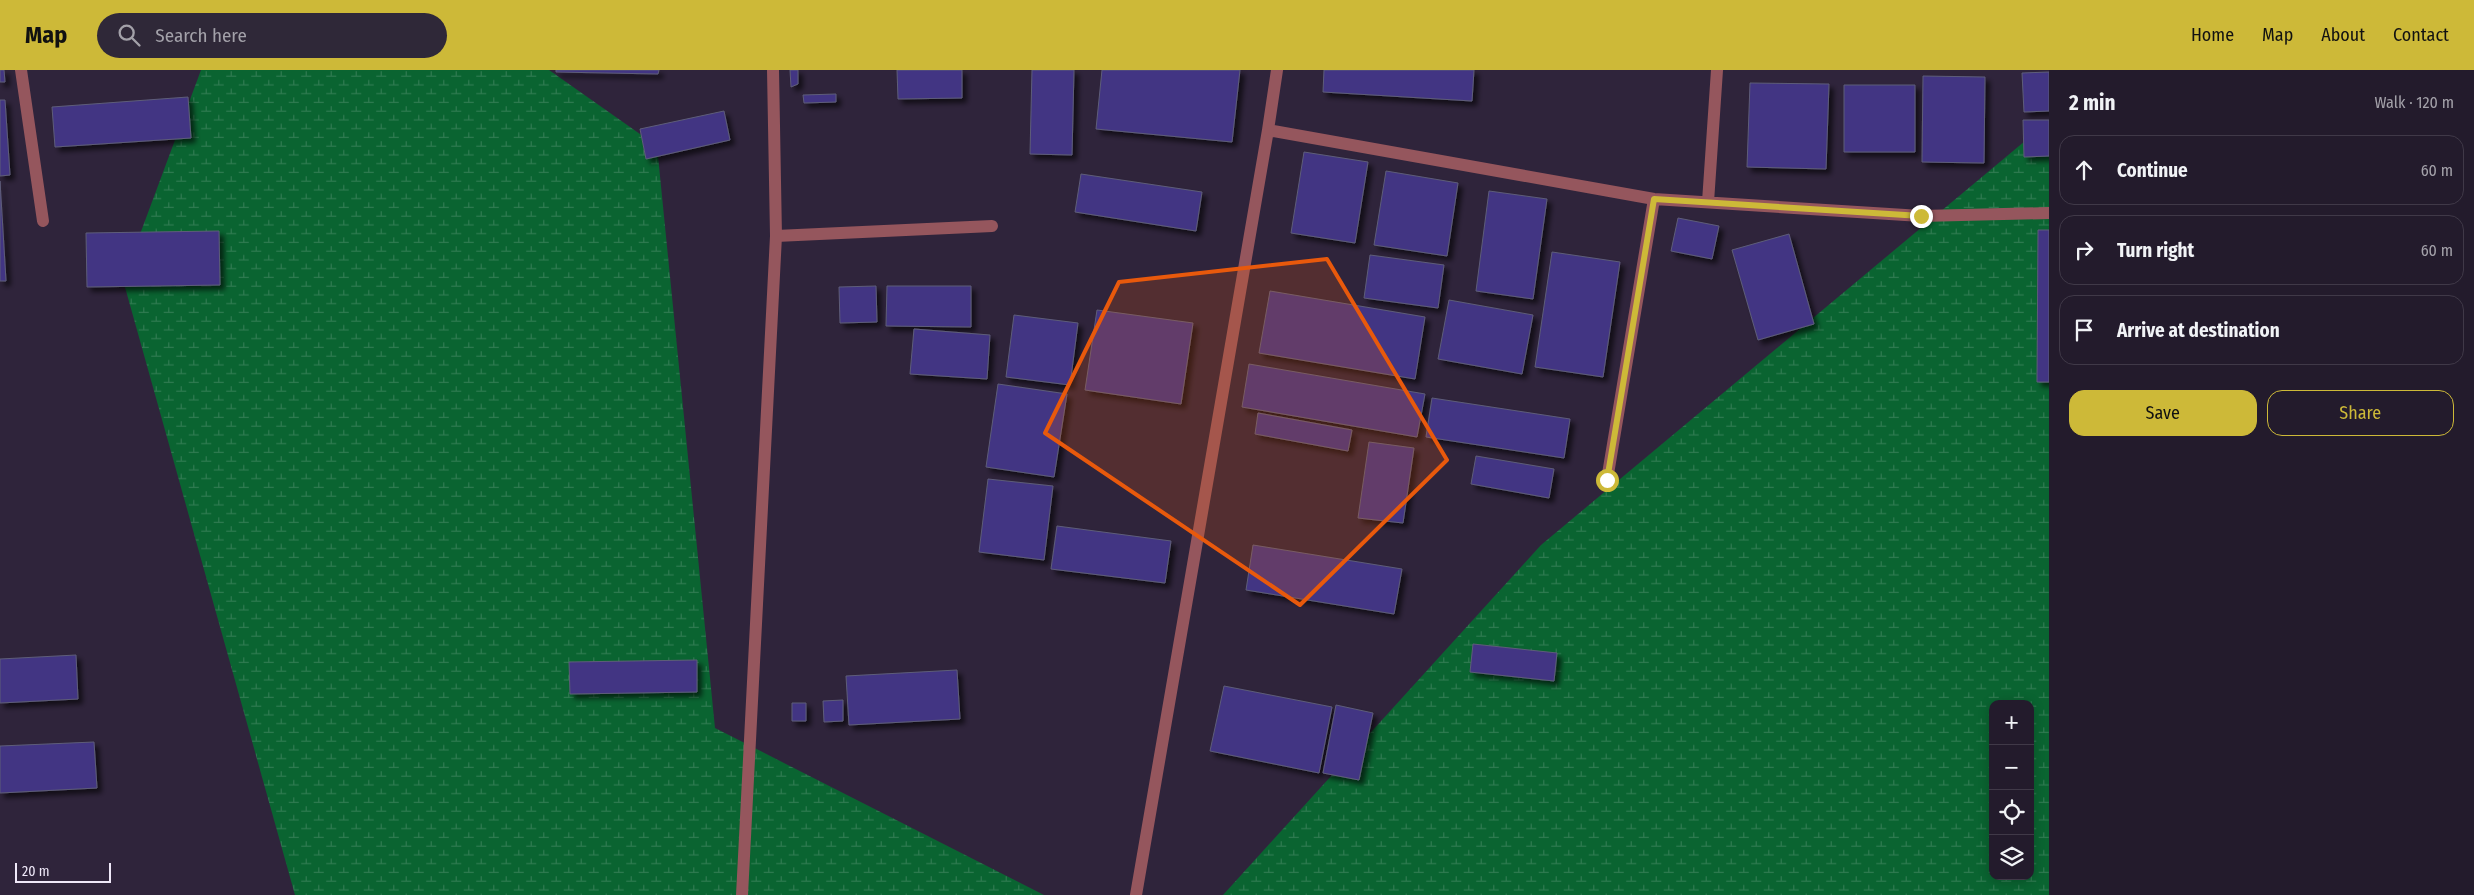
<!DOCTYPE html>
<meta charset="utf-8">
<style>
:root{--surface:#231b2c;--page:#2f2838;--text:#f1f3f6;--muted:#a3a1a9;--line:#403948;--accent:#cdb938}
body{margin:0;font-family:"Fira Sans Condensed",sans-serif;background:var(--page);color:var(--text)}
.controls{position:absolute;right:15px;bottom:15px;display:grid;overflow:hidden;border-radius:10px;box-shadow:0 2px 12px #0003}
.controls button{width:45px;height:45px;display:grid;place-items:center;padding:0;border:0;border-bottom:1px solid var(--line);background:var(--surface);color:var(--text);font:25px sans-serif}
.scale{position:absolute;left:15px;bottom:12px;width:96px;box-sizing:border-box;padding-left:5px;border:2px solid #efe8f8;border-top:0;font-size:14px;line-height:18px;white-space:nowrap;color:#efe8f8;-webkit-text-stroke:4px #2f243b;paint-order:stroke}
.stop{position:absolute;width:15px;height:15px;margin:-11px;border:4px solid #cdb938;border-radius:50%;background:#fff}
.stop.end{background:#cdb938;border-color:#fff;box-shadow:0 1px 5px #0008}
.list{margin:0;padding:0;list-style:none}
h2{display:flex;justify-content:space-between;align-items:center;height:65px;margin:0;padding:0 20px;font-size:21px}
h2 small{font-size:16px;font-weight:400;color:var(--muted)}
.list li{display:grid;grid-template-columns:32px 1fr auto;gap:15px;align-items:center;box-sizing:border-box;height:70px;margin:0 10px 10px;padding:0 10px;border:1px solid var(--line);border-radius:15px}
.list b{display:block;font-size:19px;white-space:nowrap}
.list em{font-size:16px;font-style:normal;color:var(--muted)}
.actions{display:flex;gap:10px;padding:15px 20px}
.actions a{flex:1;padding:11px 0;border:1px solid var(--accent);border-radius:15px;text-align:center;font-size:18px;color:var(--accent)}
.actions .main{background:var(--accent);color:#111}
.icon{flex:none;width:28px;height:28px;fill:none;stroke:currentColor;stroke-width:2;stroke-linecap:round;stroke-linejoin:round}
.map{position:relative;flex:none;width:2049px;height:825px;overflow:hidden}
header{display:flex;align-items:center;gap:30px;box-sizing:border-box;height:70px;padding:0 25px;background:var(--accent);color:#111}
header strong{font-size:24px}
nav{display:flex;gap:28px;margin-inline-start:auto;font-size:18px}
.search{width:350px;height:45px;background:var(--page);display:flex;align-items:center;gap:12px;box-sizing:border-box;padding:0 18px;border-radius:28px;color:var(--muted);font-size:19px}
main{display:flex}
aside{flex:1;background:var(--surface)}
.map>svg:first-child{display:block}
.wetland{fill:url(#wetland-marsh);fill-rule:evenodd}
.building{fill:#423583;stroke:#5e5d79;filter:url(#shadow)}
.lines{fill:none;stroke-linecap:round;stroke-linejoin:round}
.minor{stroke:#95565d;stroke-width:12}
.route{stroke:#cdb938;stroke-width:6}
.marked{fill:#e8590c;fill-opacity:0.2;stroke:#e8590c;stroke-width:4;stroke-linejoin:round}
</style>
<header>
<strong>Map</strong>
<div class="search"><svg class="icon" aria-label="search" viewBox="0 0 24 24"><circle cx="10" cy="10" r="6"/><path d="M15 15l6 6"/></svg>Search here</div>
<nav><a>Home</a><a>Map</a><a>About</a><a>Contact</a></nav>
</header>
<main>
<div class="map">
<svg width="2049" height="825" viewBox="0 0 2049 825">
<defs>
<pattern id="wetland-marsh" width="20" height="14" patternUnits="userSpaceOnUse" patternTransform="scale(1.25)"><rect width="20" height="14" fill="#0a6431"/><path d="M1 5h8M5 5V1M11 12h8M15 12V8" fill="none" stroke="#2e7a50"/></pattern>
<filter id="shadow"><feDropShadow dx="4.5" dy="4.5" stdDeviation="2.5" flood-color="#0009"/></filter>
</defs>
<rect width="100%" height="100%" fill="#2f243b"/>
<path class="wetland" d="M 201,0 L 549,0 L 657,76 L 715,658 L 1044,825 L 295,825 L 123,210 Z
M 2049,51 L 2049,825 L 1223,825 L 1541,475 ZM 1993,634 L 2030,634 L 2030,806 L 1993,806 Z"/>
<path class="building" d="M 0,0 L 4,0 L 5,12 L 0,12 Z
M 556,0 L 659,0 L 658,4 L 556,2 Z
M 790,0 L 798,0 L 798,14 L 791,17 Z
M 897,0 L 962,0 L 962,28 L 898,29 Z
M 1032,0 L 1074,0 L 1072,85 L 1030,84 Z
M 1102,0 L 1240,0 L 1232,72 L 1096,59 Z
M 1324,0 L 1474,0 L 1472,31 L 1323,22 Z
M 2049,2 L 2049,41 L 2024,42 L 2022,3 Z
M 1923,6 L 1985,7 L 1984,93 L 1922,92 Z
M 1750,13 L 1829,14 L 1826,99 L 1747,97 Z
M 1844,15 L 1915,15 L 1915,82 L 1844,82 Z
M 836,24 L 836,32 L 804,33 L 803,25 Z
M 188,27 L 191,68 L 55,77 L 52,37 Z
M 0,30 L 5,30 L 10,105 L 0,106 Z
M 724,41 L 730,70 L 646,89 L 640,59 Z
M 2023,50 L 2049,50 L 2049,86 L 2024,87 Z
M 1304,82 L 1368,92 L 1355,173 L 1291,163 Z
M 1386,101 L 1458,113 L 1447,186 L 1374,175 Z
M 1081,104 L 1202,122 L 1196,161 L 1075,142 Z
M 0,111 L 6,211 L 0,211 Z
M 1489,121 L 1547,129 L 1533,229 L 1476,221 Z
M 1678,148 L 1719,156 L 1712,189 L 1671,181 Z
M 2038,160 L 2049,160 L 2049,312 L 2037,312 Z
M 219,161 L 220,215 L 87,217 L 86,163 Z
M 1789,164 L 1814,254 L 1758,270 L 1732,180 Z
M 1552,182 L 1620,192 L 1603,307 L 1535,297 Z
M 1370,185 L 1444,195 L 1438,238 L 1364,228 Z
M 876,216 L 877,252 L 840,253 L 839,217 Z
M 887,216 L 971,216 L 971,257 L 886,256 Z
M 1270,221 L 1425,247 L 1415,309 L 1259,283 Z
M 1449,230 L 1533,245 L 1522,304 L 1438,289 Z
M 1097,240 L 1193,253 L 1181,334 L 1085,320 Z
M 1014,245 L 1078,253 L 1070,315 L 1006,307 Z
M 914,259 L 990,265 L 987,309 L 910,304 Z
M 1249,294 L 1425,324 L 1417,367 L 1242,337 Z
M 998,314 L 1067,324 L 1054,407 L 986,397 Z
M 1432,328 L 1570,349 L 1564,388 L 1426,367 Z
M 1258,343 L 1352,360 L 1348,381 L 1255,364 Z
M 1369,372 L 1414,378 L 1403,453 L 1358,448 Z
M 1476,386 L 1554,399 L 1549,428 L 1471,414 Z
M 988,409 L 1053,416 L 1044,490 L 979,482 Z
M 1057,456 L 1171,471 L 1165,513 L 1051,499 Z
M 1253,475 L 1402,499 L 1394,544 L 1246,520 Z
M 1473,574 L 1557,583 L 1554,611 L 1470,602 Z
M 76,585 L 78,629 L 0,633 L 0,589 Z
M 697,590 L 697,622 L 570,624 L 569,592 Z
M 957,600 L 960,649 L 849,655 L 846,606 Z
M 1224,616 L 1332,637 L 1319,703 L 1210,681 Z
M 843,630 L 843,651 L 824,652 L 823,631 Z
M 792,633 L 806,633 L 806,651 L 792,651 Z
M 1336,635 L 1373,643 L 1359,710 L 1323,703 Z
M 94,672 L 97,718 L 0,723 L 0,676 Z"/>
<g class="lines">
<path class="minor" d="M 21,0 L 43,151
M 1268,60 L 1654,129 L 1921,146 L 2049,143
M 1708,132 L 1717,0
M 776,166 L 992,156
M 1607,410 L 1654,129
M 742,825 L 776,166 L 773,0
M 1136,825 L 1268,60 L 1277,0"/>
</g>
<g class="lines">
<path class="route" d="M 1607,410 L 1654,129 L 1921,146"/>
</g>
<path class="marked" d="M 1327,189 L 1447,390 L 1300,535 L 1045,363 L 1119,212 Z"/>
</svg>
<div class="controls">
<button>+</button>
<button>−</button>
<button><svg class="icon" aria-label="locate" viewBox="0 0 24 24"><circle cx="12" cy="12" r="6"/><path d="M12 2v4M12 18v4M2 12h4M18 12h4"/></svg></button>
<button><svg class="icon" aria-label="layers" viewBox="0 0 24 24"><path d="M12 4l9 5-9 5-9-5zM3 14l9 5 9-5"/></svg></button>
</div>
<div class="scale">20 m</div>
<div class="stop" style="left:1607px;top:410px"></div>
<div class="stop end" style="left:1921px;top:146px"></div>
</div>
<aside>
<h2>2 min<small>Walk · 120 m</small></h2>
<ul class="list">
<li><svg class="icon" aria-label="ahead" viewBox="0 0 24 24"><path d="M12 20V5M6 11l6-6 6 6"/></svg><div><b>Continue</b></div><em>60 m</em></li>
<li><svg class="icon" aria-label="right" viewBox="0 0 24 24"><path d="M7 20v-9h11M14 6l5 5-5 5"/></svg><div><b>Turn right</b></div><em>60 m</em></li>
<li><svg class="icon" aria-label="arrive" viewBox="0 0 24 24"><path d="M6 21V4h12l-3 4 3 4H6"/></svg><div><b>Arrive at destination</b></div></li>
</ul>
<div class="actions"><a class="main">Save</a><a>Share</a></div>
</aside>
</main>
